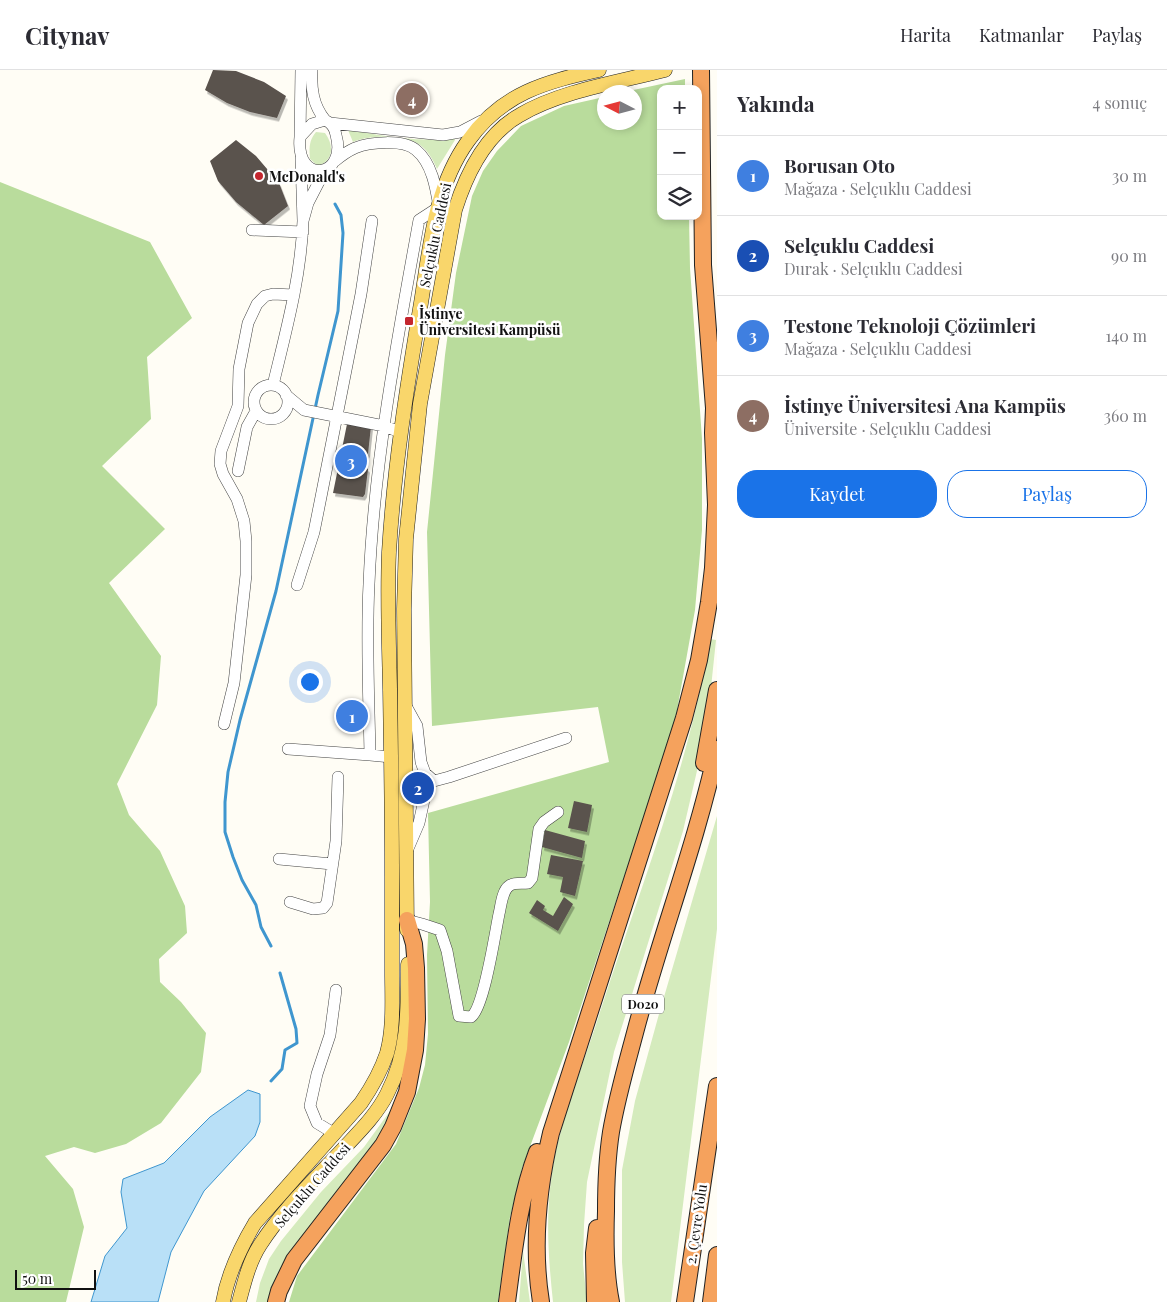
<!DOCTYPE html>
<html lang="tr">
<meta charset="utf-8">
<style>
:root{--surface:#fff;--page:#f7f7f7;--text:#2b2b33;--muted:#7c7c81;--line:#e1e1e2;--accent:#1a73e8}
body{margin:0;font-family:"Playfair Display",serif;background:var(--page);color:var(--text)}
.controls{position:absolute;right:15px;top:15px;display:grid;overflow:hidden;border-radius:10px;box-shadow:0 2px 8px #0003}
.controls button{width:45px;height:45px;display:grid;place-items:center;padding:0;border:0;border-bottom:1px solid var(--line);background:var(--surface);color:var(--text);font:25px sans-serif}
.compass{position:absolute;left:597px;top:15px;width:45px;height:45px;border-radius:50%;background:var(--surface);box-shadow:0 2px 8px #0003;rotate:276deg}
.scale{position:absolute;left:15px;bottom:12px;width:81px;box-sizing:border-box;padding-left:5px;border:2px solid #111;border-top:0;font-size:14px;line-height:18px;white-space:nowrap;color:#111;-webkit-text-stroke:4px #fff;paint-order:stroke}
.you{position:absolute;left:309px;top:611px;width:18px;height:18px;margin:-12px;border:4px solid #fff;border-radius:50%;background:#1a73e8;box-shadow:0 0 0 8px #1a73e833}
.badge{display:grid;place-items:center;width:32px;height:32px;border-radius:50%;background:var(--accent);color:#fff;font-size:16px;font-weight:700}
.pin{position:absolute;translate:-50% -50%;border:2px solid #fff;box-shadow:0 1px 5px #0006}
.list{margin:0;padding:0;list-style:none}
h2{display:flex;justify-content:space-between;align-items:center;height:65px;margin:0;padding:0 20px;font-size:21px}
h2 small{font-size:16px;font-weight:400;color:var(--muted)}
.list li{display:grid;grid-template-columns:32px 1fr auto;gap:15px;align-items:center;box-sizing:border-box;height:80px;padding:0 20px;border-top:1px solid var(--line)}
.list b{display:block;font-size:19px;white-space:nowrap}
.list p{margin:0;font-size:16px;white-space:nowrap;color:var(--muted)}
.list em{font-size:16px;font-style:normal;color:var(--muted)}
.actions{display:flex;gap:10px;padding:15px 20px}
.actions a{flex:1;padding:11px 0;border:1px solid var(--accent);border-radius:20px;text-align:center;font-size:18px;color:var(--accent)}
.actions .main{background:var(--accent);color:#fff}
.icon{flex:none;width:28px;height:28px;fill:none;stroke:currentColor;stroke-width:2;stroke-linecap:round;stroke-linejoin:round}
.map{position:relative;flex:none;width:717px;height:1232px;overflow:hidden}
header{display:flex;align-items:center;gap:30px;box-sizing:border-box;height:70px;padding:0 25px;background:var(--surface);border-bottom:1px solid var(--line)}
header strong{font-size:24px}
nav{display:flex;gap:28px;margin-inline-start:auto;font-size:18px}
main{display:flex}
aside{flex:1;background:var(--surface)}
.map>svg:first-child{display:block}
.green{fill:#d5ebbd}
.forest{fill:#b9dc9c}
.water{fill:#b9e0f7;stroke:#3f96cf}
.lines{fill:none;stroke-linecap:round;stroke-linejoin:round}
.stream{stroke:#3f96cf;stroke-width:3}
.building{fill:#5a524d;filter:url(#shadow)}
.minor-casing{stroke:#444;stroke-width:12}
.major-casing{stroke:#222;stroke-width:15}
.highway-casing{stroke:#222;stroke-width:18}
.minor{stroke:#fff;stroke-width:11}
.major{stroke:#f9d66b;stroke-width:14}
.highway{stroke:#f5a25d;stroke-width:16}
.poi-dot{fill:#c4262e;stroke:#fff;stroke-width:2}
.labels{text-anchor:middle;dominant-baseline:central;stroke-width:5;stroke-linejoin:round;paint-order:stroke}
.shield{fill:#fff;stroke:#585858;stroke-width:1}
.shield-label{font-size:12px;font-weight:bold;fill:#111}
.poi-label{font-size:14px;font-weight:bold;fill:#111;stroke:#fff;text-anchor:start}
.street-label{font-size:14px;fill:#111;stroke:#fff}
</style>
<header>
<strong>Citynav</strong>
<nav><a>Harita</a><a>Katmanlar</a><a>Paylaş</a></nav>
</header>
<main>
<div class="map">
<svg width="717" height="1232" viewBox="0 0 717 1232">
<defs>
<filter id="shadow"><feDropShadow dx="2" dy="3.5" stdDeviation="0" flood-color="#0004"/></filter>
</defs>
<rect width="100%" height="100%" fill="#fffdf5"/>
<path class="green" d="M 348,60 C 383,65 419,74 454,67 L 455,70 L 437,99 C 433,89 426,77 415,72 C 400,65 368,65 353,72 Z
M 316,62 L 325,63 C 334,75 334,90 318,96 L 310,89 C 309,79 309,70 316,62 Z
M 710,569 L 716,570 L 710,627 L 703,675 L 683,761 L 614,982 L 587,1112 L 584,1155 L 583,1194 L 587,1232 L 553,1232 C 549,1194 546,1157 550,1119 C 556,1058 582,1000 600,942 C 640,818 689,697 710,569 Z
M 717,746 L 717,859 L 671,1232 L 625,1232 L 622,1192 L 622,1100 L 635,1031 L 659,944 Z
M 398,1030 L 390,1051 L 271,1232 L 256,1232 L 260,1213 L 269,1189 L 281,1171 L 321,1122 L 364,1077 Z
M 523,1181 L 530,1232 L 519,1232 Z"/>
<path class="forest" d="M 685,9 L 685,19 L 661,19 L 661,146 L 689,146 L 690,198 L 702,369 L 702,460 L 695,540 L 676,646 L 656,711 L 569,972 L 522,1098 L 510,1147 L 498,1232 L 289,1232 L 297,1206 L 396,1074 L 419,1018 L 425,995 L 428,964 L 427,885 L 430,832 L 428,743 L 609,692 L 598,637 L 432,656 L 427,462 L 445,285 L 456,203 L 472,126 L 483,101 L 497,81 L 521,56 L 564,36 L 604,27 L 604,52 L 634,52 L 634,22 L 624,22 Z
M 0,112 L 150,172 L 192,248 L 147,287 L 151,349 L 102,396 L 165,459 L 109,513 L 161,586 L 157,635 L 117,714 L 129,745 L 160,781 L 185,836 L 187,863 L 159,889 L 160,912 L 181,932 L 206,963 L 201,1002 L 161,1053 L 126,1074 L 95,1083 L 74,1077 L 45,1086 L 73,1119 L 84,1157 L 66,1232 L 0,1232 Z"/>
<path class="water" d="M 248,1020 L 260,1024 L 260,1052 L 255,1066 L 204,1121 L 171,1182 L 158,1232 L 91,1232 L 105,1186 L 127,1158 L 121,1122 L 123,1109 L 164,1093 L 210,1047 Z"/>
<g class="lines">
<path class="stream" d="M 271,876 L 261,857 L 256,835 L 242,810 L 233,787 L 225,762 L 225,732 L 228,702 L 240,650 L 276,521 L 318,325 L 338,241 L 343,163 L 341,145 L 335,134
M 271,1011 L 282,999 L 285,980 L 297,973 L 296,959 L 280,903"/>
</g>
<path class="building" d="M 213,0 L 236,1 L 264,12 L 286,26 L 277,48 L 250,42 L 227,33 L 205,20 Z
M 236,70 L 256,86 L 279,113 L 288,136 L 264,155 L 236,132 L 218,111 L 210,91 Z
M 347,354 L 371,356 L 368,384 L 363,387 L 362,394 L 368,399 L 365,424 L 363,427 L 333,423 Z
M 574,731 L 592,735 L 587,762 L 568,758 Z
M 545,760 L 585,771 L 582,788 L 542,777 Z
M 551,785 L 583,791 L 575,826 L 560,822 L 563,807 L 547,804 Z
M 564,827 L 573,834 L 558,861 L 529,843 L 537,830 L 545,836 L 543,840 L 553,846 Z"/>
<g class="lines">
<defs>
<path id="minor" d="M 312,0 C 311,19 313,35 325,50
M 325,50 C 332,53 335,58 336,65 C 348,108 295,116 300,67 L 312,54 Z
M 330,53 L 443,65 L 460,62 L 481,51
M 300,67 L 301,0
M 301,89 L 303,151 L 308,133 L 324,102
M 335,91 C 341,86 348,81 355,78 C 370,72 403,69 416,80 C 432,93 436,118 439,137 L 419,150 C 397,271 374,391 369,514 C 366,571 369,629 370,685 L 391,687
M 252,160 L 303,162
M 273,315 C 286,261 301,207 303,151
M254 332a17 17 0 1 1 34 0a17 17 0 1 1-34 0Z
M 286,325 L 304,340 L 384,356 L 400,362
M 238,401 L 247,357 L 256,341
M 297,515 L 314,462 L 320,432 L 361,224 L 372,151
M 406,636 L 417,656 L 421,692 L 425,703 L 434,711 L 449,707 L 566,668
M 224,654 L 234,613 L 246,505 L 246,471 L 244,451 L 237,429 L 223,404 L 220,394 L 221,381 L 238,336 L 239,299 L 248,253 L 257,234 L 265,226 L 273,224 L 294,225
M 288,679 L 370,685
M 407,781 L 419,753 L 429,707
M 279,789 L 332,794
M 290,832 L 313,839 L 323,838 L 327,833 L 336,771 L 338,707
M 407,850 L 422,854 L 440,860 L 447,881 L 459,946 L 471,947 C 484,938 495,863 499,844 C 501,836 502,821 509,816 C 514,812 522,814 528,813 L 532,808 L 539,759 L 544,752 L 558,742
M 335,1064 L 317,1053 L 310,1036 L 317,1004 L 330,965 L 336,920"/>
<path id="major" d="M 407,860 L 404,539 L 406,469 L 420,334 L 455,140 C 466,105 486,64 520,45 C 560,21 619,12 665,0
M 223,1232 C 228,1203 240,1178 255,1153 L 361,1033 C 372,1017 381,1001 387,983 C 394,957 392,929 392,903 C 392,871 392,839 392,806 C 392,744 391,681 390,619 C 389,573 387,527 389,482 C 394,398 407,316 421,233 C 430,178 434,118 468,71 C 502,23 545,12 599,0
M 239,1232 C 244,1213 249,1192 260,1175 C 283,1139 316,1108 345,1077 C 360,1061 377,1044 387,1024 C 409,982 408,940 408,894"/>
<path id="highway" d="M 704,693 L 717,620
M 276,1232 L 279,1221 L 294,1190 L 383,1075 L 393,1057 L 407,1022 L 415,980 L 417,949 L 416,898 L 414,874 L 407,850
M 507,1232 C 514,1181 519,1129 537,1082
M 541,1232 C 532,1176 538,1118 551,1063 L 684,648 L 699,590 L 709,532 L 713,498 L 716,435 L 713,363 L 714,338 L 703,195 L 701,0
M 595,1232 L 594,1183 L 597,1158
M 611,1232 C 605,1203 605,1171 606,1141 C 606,1115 607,1088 611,1062 C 617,1027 627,993 636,959 C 661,865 696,774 717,679
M 685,1232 L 717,1016
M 711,1232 L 717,1185"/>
</defs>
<use href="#minor" class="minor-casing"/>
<use href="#major" class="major-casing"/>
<use href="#highway" class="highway-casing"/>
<use href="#minor" class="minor"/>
<use href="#major" class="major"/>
<use href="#highway" class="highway"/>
</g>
<g class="poi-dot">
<circle cx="259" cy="106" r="5"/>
<rect x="404" y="246" width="10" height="10" rx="2.5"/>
</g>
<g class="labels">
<rect class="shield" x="622" y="924.5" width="42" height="19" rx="4"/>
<g class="shield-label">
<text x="643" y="934">D020</text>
</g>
<g class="poi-label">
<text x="269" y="106">McDonald's</text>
<text x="419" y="243">İstinye<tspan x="419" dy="16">Üniversitesi Kampüsü</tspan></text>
</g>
<g class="street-label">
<text transform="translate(435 165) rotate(-78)">Selçuklu Caddesi</text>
<text transform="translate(312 1115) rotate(-49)">Selçuklu Caddesi</text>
<text transform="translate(696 1154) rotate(-82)">2. Çevre Yolu</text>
</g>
</g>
</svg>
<div class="controls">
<button>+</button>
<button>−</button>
<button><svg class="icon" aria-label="layers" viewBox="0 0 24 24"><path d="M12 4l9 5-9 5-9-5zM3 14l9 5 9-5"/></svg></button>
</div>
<svg class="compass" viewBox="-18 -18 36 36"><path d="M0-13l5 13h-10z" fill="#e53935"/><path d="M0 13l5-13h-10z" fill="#7c7c81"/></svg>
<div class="scale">50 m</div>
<div class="you"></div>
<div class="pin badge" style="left:352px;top:646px;background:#3f7fe0">1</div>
<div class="pin badge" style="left:418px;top:718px;background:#1a4fb4">2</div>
<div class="pin badge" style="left:351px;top:391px;background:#3f7fe0">3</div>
<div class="pin badge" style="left:412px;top:29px;background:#8d6e63">4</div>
</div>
<aside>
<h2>Yakında<small>4 sonuç</small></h2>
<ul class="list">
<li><span class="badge" style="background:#3f7fe0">1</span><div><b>Borusan Oto</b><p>Mağaza · Selçuklu Caddesi</p></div><em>30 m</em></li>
<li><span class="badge" style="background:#1a4fb4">2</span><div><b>Selçuklu Caddesi</b><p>Durak · Selçuklu Caddesi</p></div><em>90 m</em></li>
<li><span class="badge" style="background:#3f7fe0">3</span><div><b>Testone Teknoloji Çözümleri</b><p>Mağaza · Selçuklu Caddesi</p></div><em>140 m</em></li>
<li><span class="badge" style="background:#8d6e63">4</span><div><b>İstinye Üniversitesi Ana Kampüs</b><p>Üniversite · Selçuklu Caddesi</p></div><em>360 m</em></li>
</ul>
<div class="actions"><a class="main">Kaydet</a><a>Paylaş</a></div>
</aside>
</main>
